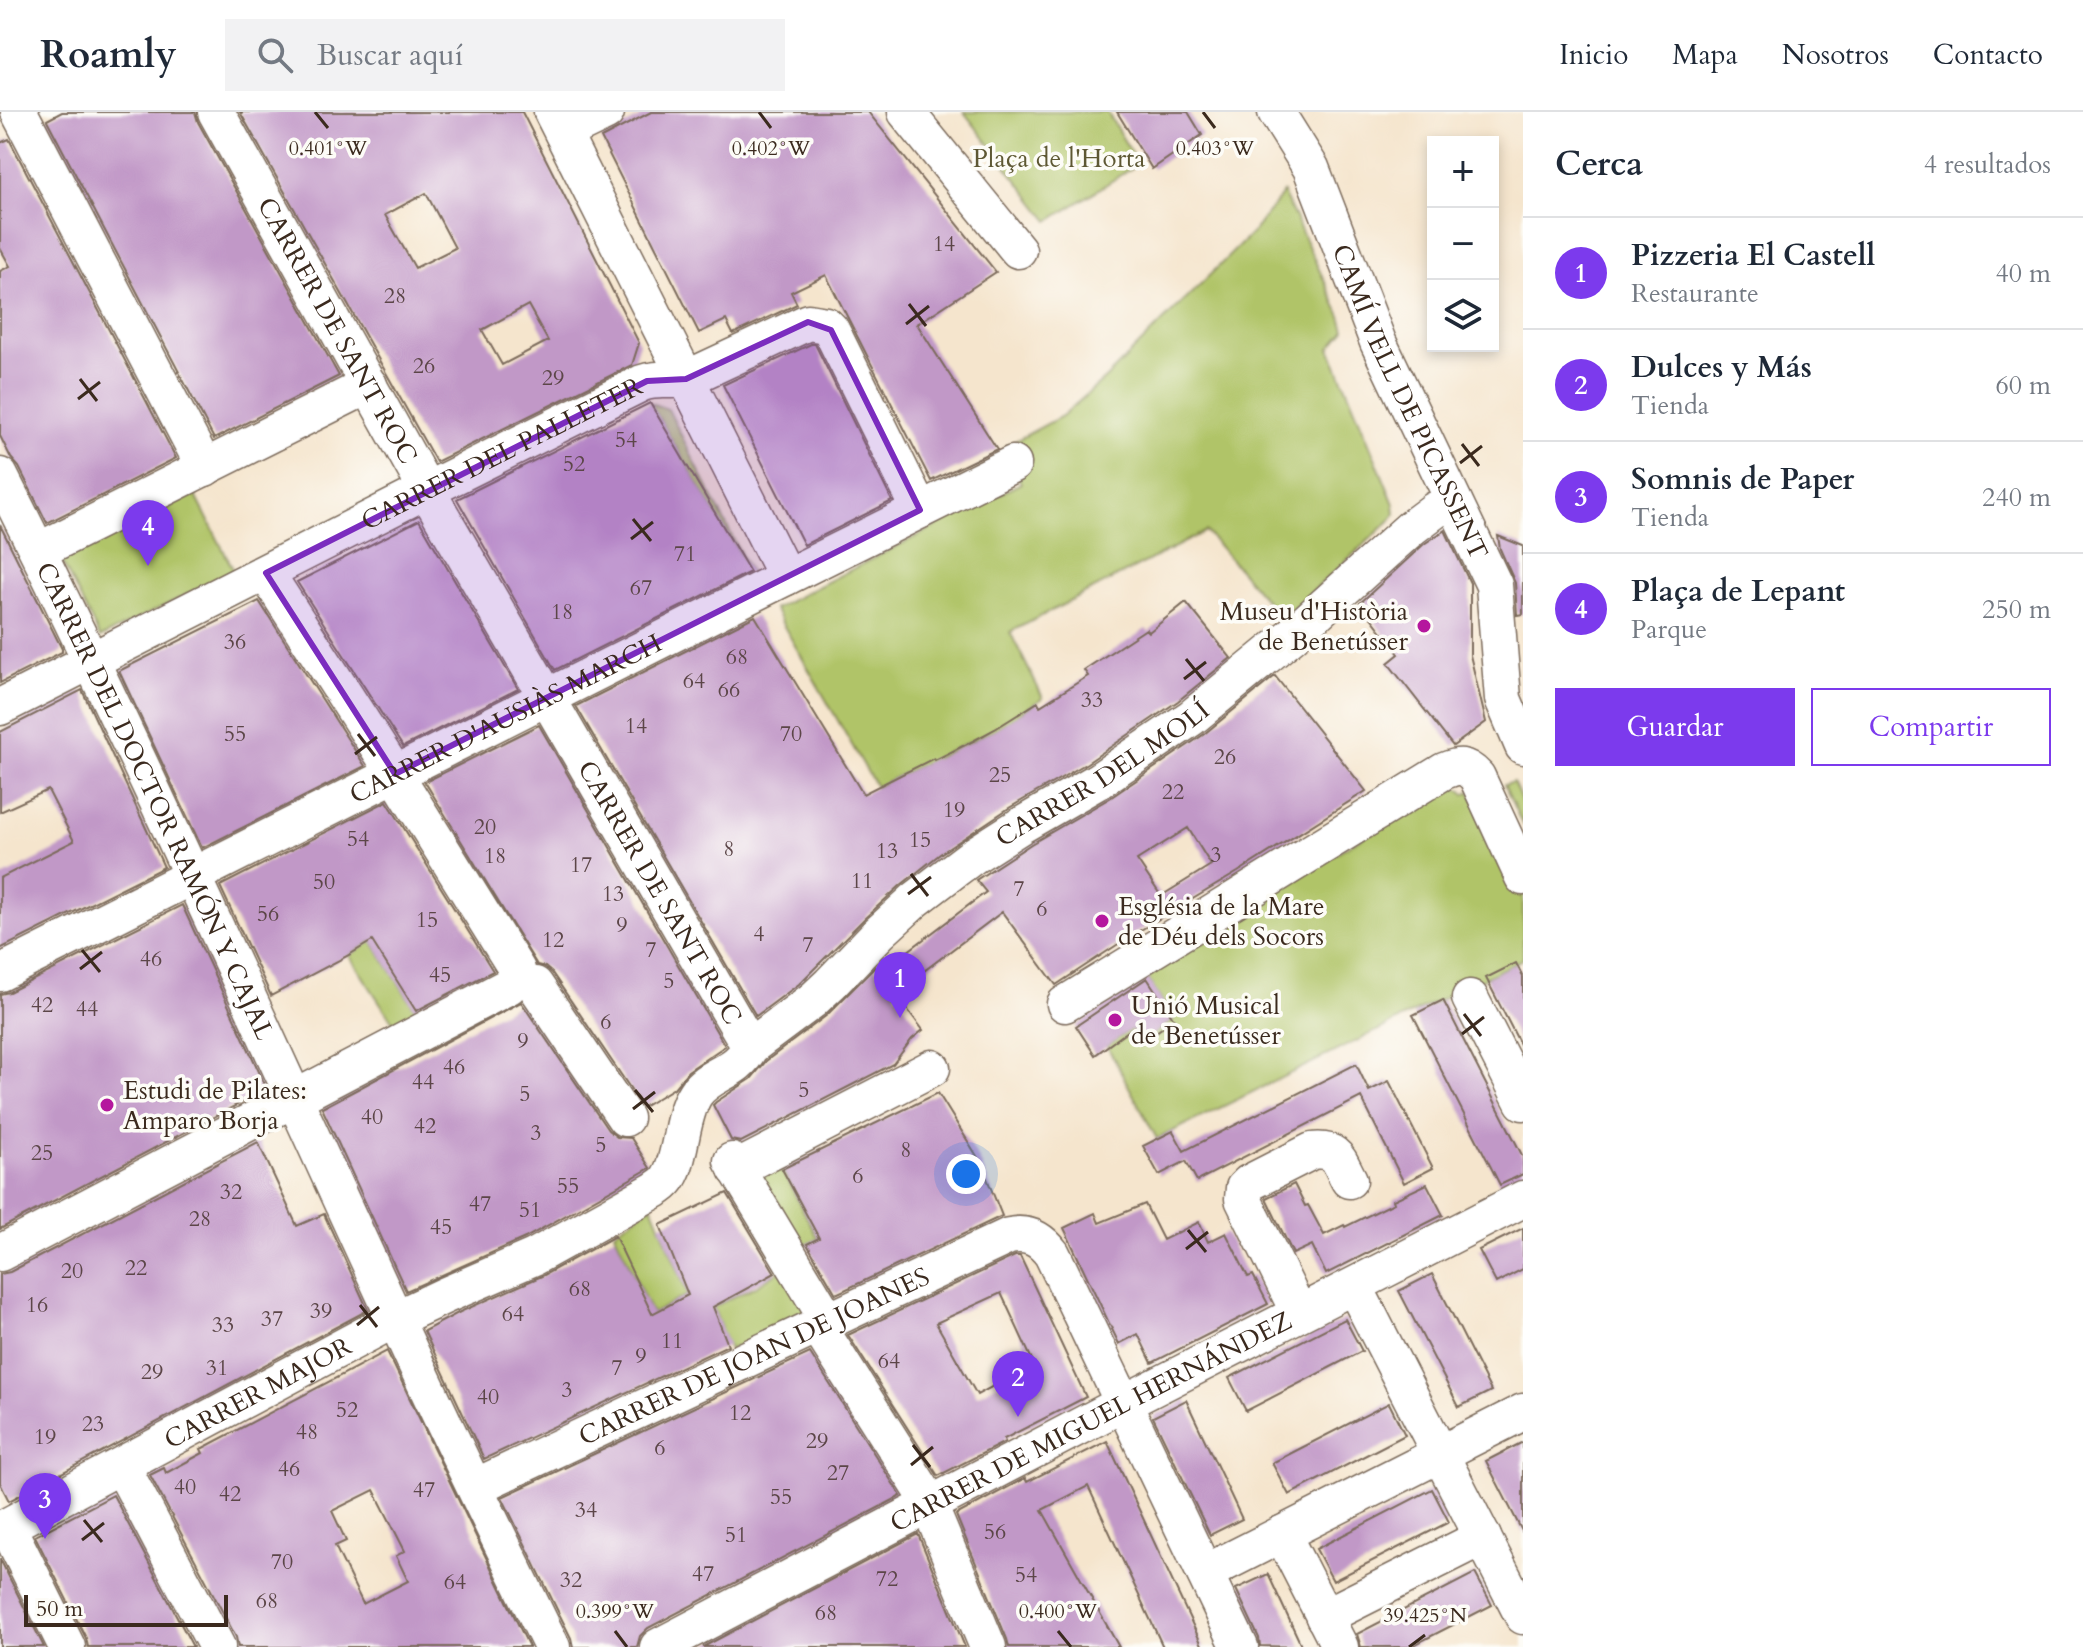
<!DOCTYPE html>
<html lang="es">
<meta charset="utf-8">
<style>
:root{--surface:#fff;--page:#f2f2f3;--text:#1f2937;--muted:#747a83;--line:#e0e1e3;--accent:#7c3aed}
body{margin:0;font-family:Cardo,serif;background:var(--page);color:var(--text)}
.controls{position:absolute;right:24px;top:24px;display:grid;overflow:hidden;border-radius:0px;box-shadow:0 4px 12px #0003}
.controls button{width:72px;height:72px;display:grid;place-items:center;padding:0;border:0;border-bottom:2px solid var(--line);background:var(--surface);color:var(--text);font:40px sans-serif}
.scale{position:absolute;left:24px;bottom:20px;width:204px;box-sizing:border-box;padding-left:8px;border:4px solid #3b2a1e;border-top:0;font-size:22px;line-height:28px;white-space:nowrap;color:#3b2a1e;-webkit-text-stroke:6px #fdfcf7;paint-order:stroke}
.you{position:absolute;left:966px;top:1062px;width:28px;height:28px;margin:-20px;border:6px solid #fff;border-radius:50%;background:#1a73e8;box-shadow:0 0 0 12px #1a73e833}
.badge{display:grid;place-items:center;width:52px;height:52px;border-radius:50%;background:var(--accent);color:#fff;font-size:26px;font-weight:700}
.pin{position:absolute;translate:-50% -66px;filter:drop-shadow(0 2px 4px #0008)}
.pin::after{content:'';position:absolute;top:42px;width:28px;height:24px;background:inherit;clip-path:polygon(0 0,100% 0,50% 100%)}
.list{margin:0;padding:0;list-style:none}
h2{display:flex;justify-content:space-between;align-items:center;height:104px;margin:0;padding:0 32px;font-size:34px}
h2 small{font-size:26px;font-weight:400;color:var(--muted)}
.list li{display:grid;grid-template-columns:52px 1fr auto;gap:24px;align-items:center;box-sizing:border-box;height:112px;padding:0 32px;border-top:2px solid var(--line)}
.list b{display:block;font-size:30px;white-space:nowrap}
.list p{margin:0;font-size:26px;white-space:nowrap;color:var(--muted)}
.list em{font-size:26px;font-style:normal;color:var(--muted)}
.actions{display:flex;gap:16px;padding:24px 32px}
.actions a{flex:1;padding:18px 0;border:2px solid var(--accent);border-radius:0px;text-align:center;font-size:28px;color:var(--accent)}
.actions .main{background:var(--accent);color:#fff}
.icon{flex:none;width:44px;height:44px;fill:none;stroke:currentColor;stroke-width:2;stroke-linecap:round;stroke-linejoin:round}
.map{position:relative;flex:none;width:1523px;height:1535px;overflow:hidden}
header{display:flex;align-items:center;gap:48px;box-sizing:border-box;height:112px;padding:0 40px;background:var(--surface);border-bottom:2px solid var(--line)}
header strong{font-size:38px}
nav{display:flex;gap:44px;margin-inline-start:auto;font-size:28px}
.search{width:560px;height:72px;background:var(--page);display:flex;align-items:center;gap:20px;box-sizing:border-box;padding:0 28px;border-radius:0px;color:var(--muted);font-size:30px}
main{display:flex}
aside{flex:1;background:var(--surface)}
.map>svg:first-child{display:block}
.green{fill:#b0c467;stroke:#767742;stroke-width:2}
.building{fill:#c198c7;fill-rule:evenodd}
.lines{fill:none;stroke-linecap:round;stroke-linejoin:round}
.minor-casing{stroke:#7c6b5b;stroke-width:39}
.minor{stroke:#fff;stroke-width:36}
.marked{fill:#7b2cbf;fill-opacity:0.2;stroke:#7b2cbf;stroke-width:6;stroke-linejoin:round}
.ticks{fill:none;stroke:#3b2a1e;stroke-width:3}
.poi-dot{fill:#b5179e;stroke:#fdfcf7;stroke-width:3}
.labels{text-anchor:middle;dominant-baseline:central;stroke-width:7;stroke-linejoin:round;paint-order:stroke}
.number-label{font-size:22px;fill:#5c4648}
.park-label{font-size:26px;fill:#5e5834;stroke:#fdfcf7}
.street-label{font-size:26px;fill:#3b2a1e;stroke:#fdfcf7}
.poi-label{font-size:26px;fill:#3b2a1e;stroke:#fdfcf7;text-anchor:start}
.ticks-label{font-size:20px;text-anchor:middle;fill:#3b2a1e;stroke:#fdfcf7;stroke-width:7;stroke-linejoin:round;paint-order:stroke}
</style>
<header>
<strong>Roamly</strong>
<div class="search"><svg class="icon" aria-label="search" viewBox="0 0 24 24"><circle cx="10" cy="10" r="6"/><path d="M15 15l6 6"/></svg>Buscar aquí</div>
<nav><a>Inicio</a><a>Mapa</a><a>Nosotros</a><a>Contacto</a></nav>
</header>
<main>
<div class="map">
<svg width="1523" height="1535" viewBox="0 0 1523 1535">
<rect width="100%" height="100%" fill="#fdfcf7"/>
<filter id="ink" filterUnits="userSpaceOnUse"><feTurbulence type="fractalNoise" baseFrequency=".0125" numOctaves="2"/><feDisplacementMap in="SourceGraphic" scale="16" xChannelSelector="R" yChannelSelector="G"/><feConvolveMatrix kernelMatrix="1 2 1 2 8 2 1 2 1" color-interpolation-filters="sRGB"/></filter>
<filter id="wash" filterUnits="userSpaceOnUse"><feTurbulence type="fractalNoise" baseFrequency=".006" numOctaves="4" result="noise"/><feDisplacementMap in="SourceGraphic" scale="32" xChannelSelector="R" yChannelSelector="G"/><feGaussianBlur stdDeviation="1.8" result="paint"/><feColorMatrix in="noise" values="0 0 0 0 0 0 0 0 0 0 0 0 0 0 0 0 0 1.4 0 .05"/><feComposite in="paint" operator="in"/></filter>
<g filter="url(#wash)">
<rect width="100%" height="100%" fill="#f5e5cd"/>
<path class="green" d="M 964,0 L 1107,0 L 1138,52 L 1049,109 Z
M 1283,81 L 1341,204 L 1345,218 L 1330,236 L 1394,392 L 1395,402 L 1390,409 L 1282,507 L 1206,419 L 1010,520 L 1043,586 L 996,617 L 876,675 L 774,497 L 1021,371 L 1004,335 L 1062,304 L 1106,266 L 1254,119 Z
M 650,291 L 668,297 L 753,466 Z
M 195,382 L 234,459 L 100,526 L 61,448 Z
M 1513,670 L 1523,693 L 1523,714 L 1504,673 Z
M 1447,674 L 1463,678 L 1465,682 L 1470,679 L 1523,781 L 1523,847 L 1157,1027 L 1107,934 L 1131,917 L 1141,931 L 1174,907 L 1142,859 Z
M 372,829 L 421,906 L 398,918 L 349,843 Z
M 781,1056 L 818,1127 L 793,1139 L 752,1069 Z
M 652,1093 L 688,1183 L 652,1202 L 614,1120 Z
M 787,1154 L 813,1199 L 729,1238 L 713,1195 L 756,1174 Z"/>
<g id="blocks">
<path class="building" d="M 62,0 L 195,0 L 198,10 L 339,264 L 214,327 L 47,8 Z
M 240,0 L 522,0 L 639,231 L 632,253 L 436,350 ZM 426,81 L 455,136 L 415,156 L 385,103 ZM 528,193 L 548,229 L 502,253 L 482,218 Z
M 651,0 L 868,0 L 996,160 L 917,212 L 997,337 L 931,369 L 826,163 L 791,180 L 797,192 L 733,222 L 726,208 L 699,221 L 601,26 Z
M 1117,0 L 1188,0 L 1202,23 L 1152,57 Z
M 9,27 L 176,346 L 47,411 L 19,355 L 11,346 L 0,324 L 0,159 L 10,154 L 0,136 L 0,31 Z
M 811,232 L 815,232 L 892,389 L 804,433 L 723,273 Z
M 650,291 L 750,460 L 555,558 L 457,387 Z
M 419,408 L 518,577 L 403,635 L 297,470 Z
M 0,413 L 62,537 L 62,540 L 0,571 Z
M 1445,418 L 1470,471 L 1470,543 L 1486,610 L 1453,634 L 1388,551 L 1399,542 L 1360,491 L 1424,432 Z
M 1498,424 L 1523,434 L 1523,502 L 1517,503 L 1515,471 L 1500,437 Z
M 259,489 L 365,654 L 202,736 L 119,559 Z
M 1186,490 L 1231,546 L 1178,589 L 1087,651 L 1009,696 L 940,742 L 901,773 L 865,806 L 799,872 L 756,904 L 576,594 L 755,504 L 863,682 L 934,646 L 935,648 L 973,629 L 995,617 L 1038,590 L 1040,594 L 1088,564 L 1084,558 L 1146,517 L 1149,520 Z
M 1275,564 L 1366,679 L 1238,760 L 1129,825 L 1056,873 L 1002,800 L 895,881 L 923,918 L 912,927 L 893,952 L 741,1030 L 731,1028 L 713,993 L 716,990 L 751,967 L 766,949 L 827,903 L 875,855 L 879,861 L 986,780 L 976,768 L 1031,732 L 1110,686 L 1203,623 ZM 1188,716 L 1211,753 L 1161,784 L 1137,748 Z
M 82,578 L 164,755 L 0,837 L 0,766 L 74,729 L 48,678 L 0,700 L 0,620 Z
M 539,613 L 725,934 L 688,959 L 674,976 L 643,995 L 552,861 L 545,855 L 537,853 L 425,670 Z
M 387,689 L 493,859 L 416,899 L 372,829 L 349,843 L 271,884 L 220,774 Z
M 182,793 L 267,977 L 0,1117 L 0,882 L 9,880 Z
M 1516,851 L 1523,865 L 1523,938 L 1486,866 Z
M 1147,866 L 1174,907 L 1141,931 L 1131,917 L 1095,943 L 1076,914 Z
M 1443,888 L 1523,1045 L 1523,1062 L 1500,1073 L 1413,903 Z
M 521,890 L 608,1018 L 617,1025 L 631,1026 L 650,1056 L 525,1126 L 406,1179 L 322,996 Z
M 1356,952 L 1369,979 L 1389,969 L 1433,1056 L 1404,1071 L 1361,985 L 1197,1069 L 1186,1049 L 1159,1063 L 1143,1034 L 1173,1019 L 1184,1039 Z
M 938,981 L 980,1049 L 1002,1104 L 836,1182 L 807,1132 L 819,1126 L 782,1057 Z
M 258,1030 L 297,1114 L 324,1102 L 368,1198 L 9,1389 L 0,1371 L 0,1162 L 10,1160 Z
M 1294,1072 L 1305,1094 L 1308,1093 L 1324,1123 L 1344,1113 L 1345,1115 L 1394,1091 L 1393,1088 L 1427,1072 L 1443,1103 L 1326,1162 L 1312,1133 L 1293,1142 L 1266,1086 Z
M 727,1081 L 775,1161 L 713,1195 L 728,1233 L 484,1347 L 424,1219 L 460,1200 L 544,1163 L 615,1124 L 652,1202 L 688,1183 L 660,1113 Z
M 1145,1092 L 1163,1128 L 1199,1110 L 1208,1130 L 1226,1121 L 1248,1165 L 1253,1163 L 1268,1192 L 1152,1251 L 1138,1222 L 1119,1232 L 1064,1116 L 1095,1101 L 1099,1111 Z
M 1523,1116 L 1523,1157 L 1496,1171 L 1479,1138 Z
M 1015,1144 L 1020,1144 L 1086,1285 L 1004,1327 L 1005,1330 L 938,1364 L 848,1223 ZM 1001,1181 L 1034,1252 L 977,1283 L 936,1211 Z
M 1432,1162 L 1491,1279 L 1459,1295 L 1399,1179 Z
M 1345,1207 L 1362,1239 L 1246,1299 L 1229,1266 Z
M 387,1239 L 529,1535 L 238,1535 L 236,1525 L 150,1363 L 164,1356 L 166,1361 L 203,1341 L 201,1337 ZM 374,1378 L 405,1439 L 396,1444 L 408,1469 L 363,1492 L 335,1434 L 346,1429 L 332,1399 Z
M 810,1241 L 901,1384 L 648,1516 L 640,1524 L 637,1535 L 573,1535 L 571,1526 L 502,1385 Z
M 1186,1288 L 1242,1407 L 1210,1423 L 1153,1305 Z
M 1389,1291 L 1405,1323 L 1289,1383 L 1272,1351 Z
M 1107,1329 L 1203,1535 L 1163,1535 L 1088,1374 L 1042,1398 L 1119,1535 L 1009,1535 L 1007,1527 L 956,1403 L 1025,1366 L 1027,1370 Z
M 1523,1330 L 1523,1421 L 1486,1349 Z
M 1432,1377 L 1449,1410 L 1333,1469 L 1316,1437 Z
M 113,1383 L 193,1535 L 88,1535 L 86,1526 L 35,1424 Z
M 918,1422 L 965,1535 L 703,1535 Z
M 0,1447 L 44,1535 L 0,1535 Z
M 1475,1461 L 1492,1493 L 1410,1535 L 1361,1535 L 1357,1522 Z
M 1268,1462 L 1302,1535 L 1260,1534 L 1259,1526 L 1236,1477 Z"/>
</g>
</g>
<g filter="url(#ink)">
<use href="#blocks" fill-opacity="0" stroke="#7c6b5b" stroke-width="2"/>
<g class="lines">
<defs>
<g id="minor">
<path d="M 19,0 L 205,356"/>
<path id="s1" d="M 216,0 L 434,391 L 750,935"/>
<path d="M 552,0 L 786,465"/>
<path d="M 906,0 L 1018,138"/>
<path id="s2" d="M 1276,0 L 1311,56 L 1378,230 L 1494,473 L 1503,587 L 1523,634"/>
<path d="M 563,21 L 606,0"/>
<path id="s3" d="M 0,364 C 140,641 265,925 395,1206 C 445,1317 499,1426 552,1535"/>
<path d="M 38,439 L 369,273"/>
<path id="s4" d="M 0,595 L 427,378 L 642,271 C 657,265 671,270 686,267 L 808,210 L 826,213 L 831,218 L 920,398"/>
<path id="s5" d="M 0,861 L 758,479 L 1013,352"/>
<path d="M 535,873 L 625,1006"/>
<path d="M 1470,886 L 1523,990"/>
<path d="M 1065,892 L 1444,659 C 1459,653 1465,652 1477,665 L 1523,765"/>
<path d="M 732,1049 L 821,1197"/>
<path d="M 736,1057 L 932,956"/>
<path d="M 0,1141 L 509,874 L 518,862 L 517,858 L 387,649 L 266,461"/>
<path d="M 1354,1174 L 1523,1504"/>
<path d="M 1299,1201 L 1243,1087 L 1244,1076 L 1249,1071 L 1312,1039 C 1338,1036 1338,1048 1349,1068"/>
<path d="M 823,1222 L 924,1381"/>
<path d="M 129,1368 L 217,1535"/>
<path id="s6" d="M 475,1375 L 1009,1124 C 1028,1120 1041,1127 1052,1142 L 1240,1535"/>
<path d="M 929,1393 L 988,1535"/>
<path id="s7" d="M 0,1418 L 395,1207 L 446,1183 L 534,1145 L 655,1078 C 660,1074 666,1071 669,1065 C 682,1044 680,1005 695,982 C 709,961 738,961 750,935 L 813,888 L 830,872 L 879,821 L 915,788 L 953,759 L 973,744 L 1020,714 L 1098,669 L 1191,606 L 1291,524 L 1411,416 L 1435,398 L 1454,390"/>
<path d="M 1282,1422 L 1340,1535"/>
<path d="M 14,1428 L 67,1535"/>
<path d="M 1205,1461 L 1523,1300"/>
<path d="M 1324,1505 L 1483,1425"/>
<path id="s8" d="M 658,1535 L 1124,1291 L 1523,1087"/>
</g>
</defs>
<use href="#minor" class="minor-casing"/>
<use href="#minor" class="minor"/>
</g>
</g>
<path class="marked" d="M 808,210 L 831,218 L 920,398 L 395,662 L 266,461 L 647,269 L 686,267 Z"/>
<path class="ticks" d="M 315,0 L 328,16M 759,0 L 771,16M 1203,0 L 1215,16M 909,192 L 926,214M 906,212 L 929,194M 80,267 L 97,289M 78,287 L 100,270M 1462,332 L 1479,354M 1460,351 L 1482,334M 633,407 L 651,429M 631,427 L 653,410M 1186,547 L 1204,569M 1184,567 L 1206,550M 358,622 L 375,644M 355,642 L 377,625M 911,762 L 928,784M 908,782 L 931,765M 82,838 L 100,860M 80,857 L 102,840M 1464,902 L 1481,924M 1462,922 L 1484,905M 635,978 L 653,1000M 633,997 L 655,980M 1188,1118 L 1206,1140M 1186,1137 L 1208,1120M 360,1193 L 377,1215M 357,1213 L 379,1195M 913,1333 L 930,1355M 911,1353 L 933,1335M 84,1408 L 102,1430M 82,1428 L 104,1411M 615,1519 L 627,1535M 1058,1519 L 1071,1535M 1409,1535 L 1425,1523"/>
<g class="poi-dot">
<circle cx="1424" cy="514" r="8"/>
<circle cx="1102" cy="809" r="8"/>
<circle cx="1115" cy="908" r="8"/>
<circle cx="107" cy="993" r="8"/>
</g>
<g class="labels">
<g class="number-label">
<text x="944" y="132">14</text>
<text x="395" y="184">28</text>
<text x="424" y="254">26</text>
<text x="553" y="266">29</text>
<text x="626" y="328">54</text>
<text x="574" y="352">52</text>
<text x="685" y="442">71</text>
<text x="641" y="476">67</text>
<text x="562" y="500">18</text>
<text x="235" y="530">36</text>
<text x="737" y="545">68</text>
<text x="694" y="569">64</text>
<text x="729" y="578">66</text>
<text x="1092" y="588">33</text>
<text x="636" y="614">14</text>
<text x="235" y="622">55</text>
<text x="791" y="622">70</text>
<text x="1225" y="645">26</text>
<text x="1000" y="663">25</text>
<text x="1173" y="680">22</text>
<text x="954" y="698">19</text>
<text x="485" y="715">20</text>
<text x="358" y="727">54</text>
<text x="920" y="728">15</text>
<text x="729" y="737">8</text>
<text x="887" y="739">13</text>
<text x="1216" y="743">3</text>
<text x="495" y="744">18</text>
<text x="581" y="753">17</text>
<text x="862" y="769">11</text>
<text x="324" y="770">50</text>
<text x="1019" y="777">7</text>
<text x="613" y="782">13</text>
<text x="1042" y="797">6</text>
<text x="268" y="802">56</text>
<text x="427" y="808">15</text>
<text x="622" y="813">9</text>
<text x="759" y="822">4</text>
<text x="553" y="828">12</text>
<text x="808" y="833">7</text>
<text x="651" y="838">7</text>
<text x="151" y="847">46</text>
<text x="440" y="863">45</text>
<text x="669" y="869">5</text>
<text x="42" y="893">42</text>
<text x="87" y="897">44</text>
<text x="606" y="910">6</text>
<text x="523" y="929">9</text>
<text x="454" y="955">46</text>
<text x="423" y="970">44</text>
<text x="804" y="978">5</text>
<text x="525" y="982">5</text>
<text x="372" y="1005">40</text>
<text x="425" y="1014">42</text>
<text x="536" y="1021">3</text>
<text x="601" y="1033">5</text>
<text x="906" y="1038">8</text>
<text x="42" y="1041">25</text>
<text x="858" y="1064">6</text>
<text x="568" y="1074">55</text>
<text x="231" y="1080">32</text>
<text x="480" y="1092">47</text>
<text x="530" y="1098">51</text>
<text x="200" y="1107">28</text>
<text x="441" y="1115">45</text>
<text x="136" y="1156">22</text>
<text x="72" y="1159">20</text>
<text x="580" y="1177">68</text>
<text x="37" y="1193">16</text>
<text x="321" y="1199">39</text>
<text x="513" y="1202">64</text>
<text x="272" y="1207">37</text>
<text x="223" y="1213">33</text>
<text x="672" y="1229">11</text>
<text x="641" y="1244">9</text>
<text x="889" y="1249">64</text>
<text x="217" y="1256">31</text>
<text x="617" y="1256">7</text>
<text x="152" y="1260">29</text>
<text x="567" y="1278">3</text>
<text x="488" y="1285">40</text>
<text x="347" y="1298">52</text>
<text x="740" y="1301">12</text>
<text x="93" y="1312">23</text>
<text x="307" y="1320">48</text>
<text x="45" y="1325">19</text>
<text x="817" y="1329">29</text>
<text x="660" y="1336">6</text>
<text x="289" y="1357">46</text>
<text x="838" y="1361">27</text>
<text x="185" y="1375">40</text>
<text x="424" y="1378">47</text>
<text x="230" y="1382">42</text>
<text x="781" y="1385">55</text>
<text x="586" y="1398">34</text>
<text x="995" y="1420">56</text>
<text x="736" y="1423">51</text>
<text x="282" y="1450">70</text>
<text x="703" y="1462">47</text>
<text x="1026" y="1463">54</text>
<text x="887" y="1467">72</text>
<text x="571" y="1468">32</text>
<text x="455" y="1470">64</text>
<text x="267" y="1489">68</text>
<text x="826" y="1501">68</text>
</g>
<g class="park-label">
<text x="1059" y="46">Plaça de l'Horta</text>
</g>
<g class="street-label">
<text stroke="none"><textPath href="#s1" startOffset="250">CARRER DE SANT ROC</textPath></text>
<text stroke="none"><textPath href="#s2" startOffset="320">CAMÍ VELL DE PICASSENT</textPath></text>
<text stroke="none"><textPath href="#s4" startOffset="562">CARRER DEL PALLETER</textPath></text>
<text stroke="none"><textPath href="#s5" startOffset="566">CARRER D'AUSIÀS MARCH</textPath></text>
<text stroke="none"><textPath href="#s7" startOffset="1366">CARRER DEL MOLÍ</textPath></text>
<text stroke="none"><textPath href="#s3" startOffset="360">CARRER DEL DOCTOR RAMÓN Y CAJAL</textPath></text>
<text stroke="none"><textPath href="#s1" startOffset="898">CARRER DE SANT ROC</textPath></text>
<text stroke="none"><textPath href="#s6" startOffset="308">CARRER DE JOAN DE JOANES</textPath></text>
<text stroke="none"><textPath href="#s7" startOffset="292">CARRER MAJOR</textPath></text>
<text stroke="none"><textPath href="#s8" startOffset="488">CARRER DE MIGUEL HERNÁNDEZ</textPath></text>
</g>
<g class="poi-label">
<text x="1408" y="499" text-anchor="end">Museu d'Història<tspan x="1408" dy="30">de Benetússer</tspan></text>
<text x="1118" y="794">Església de la Mare<tspan x="1118" dy="30">de Déu dels Socors</tspan></text>
<text x="1131" y="893">Unió Musical<tspan x="1131" dy="30">de Benetússer</tspan></text>
<text x="123" y="978">Estudi de Pilates:<tspan x="123" dy="30">Amparo Borja</tspan></text>
</g>
</g>
<g class="ticks-label">
<text x="328" y="43">0.401°W</text>
<text x="771" y="43">0.402°W</text>
<text x="1215" y="43">0.403°W</text>
<text x="615" y="1506">0.399°W</text>
<text x="1058" y="1506">0.400°W</text>
<text x="1425" y="1510">39.425°N</text>
</g>
</svg>
<div class="controls">
<button>+</button>
<button>−</button>
<button><svg class="icon" aria-label="layers" viewBox="0 0 24 24"><path d="M12 4l9 5-9 5-9-5zM3 14l9 5 9-5"/></svg></button>
</div>
<div class="scale">50 m</div>
<div class="you"></div>
<div class="pin badge" style="left:900px;top:906px">1</div>
<div class="pin badge" style="left:1018px;top:1305px">2</div>
<div class="pin badge" style="left:45px;top:1427px">3</div>
<div class="pin badge" style="left:148px;top:454px">4</div>
</div>
<aside>
<h2>Cerca<small>4 resultados</small></h2>
<ul class="list">
<li><span class="badge">1</span><div><b>Pizzeria El Castell</b><p>Restaurante</p></div><em>40 m</em></li>
<li><span class="badge">2</span><div><b>Dulces y Más</b><p>Tienda</p></div><em>60 m</em></li>
<li><span class="badge">3</span><div><b>Somnis de Paper</b><p>Tienda</p></div><em>240 m</em></li>
<li><span class="badge">4</span><div><b>Plaça de Lepant</b><p>Parque</p></div><em>250 m</em></li>
</ul>
<div class="actions"><a class="main">Guardar</a><a>Compartir</a></div>
</aside>
</main>
